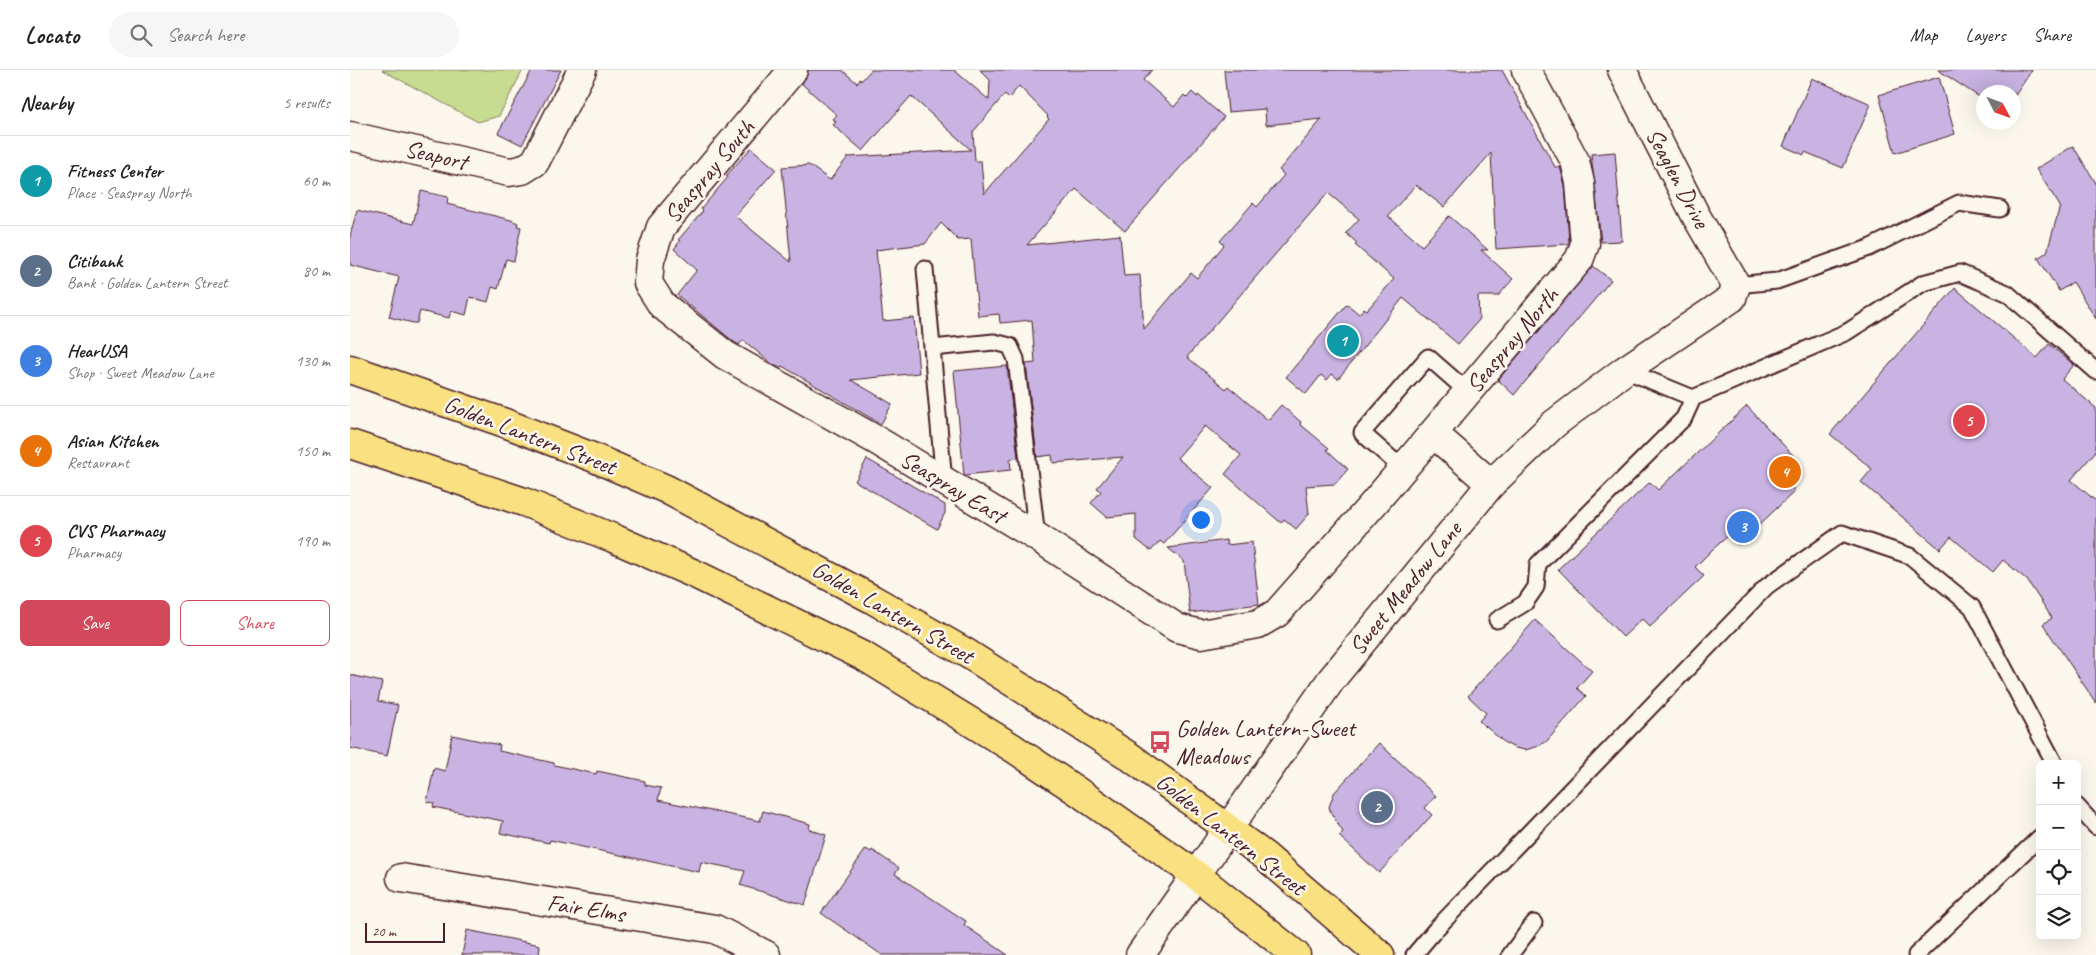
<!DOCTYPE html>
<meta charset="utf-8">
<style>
:root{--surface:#fff;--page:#f6f6f6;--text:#222;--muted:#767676;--line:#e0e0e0;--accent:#d1495b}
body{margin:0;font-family:Caveat,sans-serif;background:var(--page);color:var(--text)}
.controls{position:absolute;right:15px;bottom:15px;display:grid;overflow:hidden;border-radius:8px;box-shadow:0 5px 20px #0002}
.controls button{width:45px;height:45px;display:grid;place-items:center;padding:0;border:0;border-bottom:1px solid var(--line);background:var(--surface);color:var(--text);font:25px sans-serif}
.compass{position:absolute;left:1626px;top:15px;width:45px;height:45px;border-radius:50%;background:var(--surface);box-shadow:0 5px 20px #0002;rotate:131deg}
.scale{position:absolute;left:15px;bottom:12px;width:80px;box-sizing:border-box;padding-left:5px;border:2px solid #4a1f2b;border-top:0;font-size:14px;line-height:18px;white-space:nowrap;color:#4a1f2b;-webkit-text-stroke:4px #fbf7ec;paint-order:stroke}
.you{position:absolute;left:850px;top:449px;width:18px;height:18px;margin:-12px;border:4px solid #fff;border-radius:50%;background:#1a73e8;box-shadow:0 0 0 8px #1a73e833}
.badge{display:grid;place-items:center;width:32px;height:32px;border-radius:50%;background:var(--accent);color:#fff;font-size:16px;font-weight:700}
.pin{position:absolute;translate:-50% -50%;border:2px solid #fff;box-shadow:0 1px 5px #0006}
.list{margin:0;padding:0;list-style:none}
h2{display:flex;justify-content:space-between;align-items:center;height:65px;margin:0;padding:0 20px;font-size:21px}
h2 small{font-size:16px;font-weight:400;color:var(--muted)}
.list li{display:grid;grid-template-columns:32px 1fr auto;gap:15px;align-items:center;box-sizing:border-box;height:90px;padding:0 20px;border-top:1px solid var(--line)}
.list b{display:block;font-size:19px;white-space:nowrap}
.list p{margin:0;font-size:16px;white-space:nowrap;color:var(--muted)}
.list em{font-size:16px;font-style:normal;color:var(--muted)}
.actions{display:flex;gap:10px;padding:15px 20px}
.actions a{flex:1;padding:11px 0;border:1px solid var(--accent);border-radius:8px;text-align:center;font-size:18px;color:var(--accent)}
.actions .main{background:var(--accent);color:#fff}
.icon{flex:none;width:28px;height:28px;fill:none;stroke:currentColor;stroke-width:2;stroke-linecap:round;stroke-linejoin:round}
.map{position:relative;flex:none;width:1746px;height:885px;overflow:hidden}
header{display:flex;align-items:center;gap:30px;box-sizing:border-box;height:70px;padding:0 25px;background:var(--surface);border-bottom:1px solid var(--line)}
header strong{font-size:24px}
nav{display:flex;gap:28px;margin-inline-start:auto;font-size:18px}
.search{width:350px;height:45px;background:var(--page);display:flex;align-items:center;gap:12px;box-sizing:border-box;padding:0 18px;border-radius:28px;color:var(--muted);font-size:19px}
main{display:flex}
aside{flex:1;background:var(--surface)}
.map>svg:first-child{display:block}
.green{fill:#c7dc91;stroke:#887e5e}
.building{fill:#c8b3e2;stroke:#4a1f2b;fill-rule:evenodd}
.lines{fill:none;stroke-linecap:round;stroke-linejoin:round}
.service-casing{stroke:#4a1f2b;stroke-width:19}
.minor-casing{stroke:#4a1f2b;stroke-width:31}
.tertiary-casing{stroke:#4a1f2b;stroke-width:31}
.primary-casing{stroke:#4a1f2b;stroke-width:31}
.service{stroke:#fbf7ec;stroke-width:15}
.minor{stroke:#fbf7ec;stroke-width:28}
.tertiary{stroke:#fbf7ec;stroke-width:28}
.primary{stroke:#f9e181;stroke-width:28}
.labels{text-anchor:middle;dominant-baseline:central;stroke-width:5;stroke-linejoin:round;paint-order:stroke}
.street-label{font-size:24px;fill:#4a1f2b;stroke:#fbf7ec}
.poi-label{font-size:24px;fill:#4a1f2b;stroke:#fbf7ec;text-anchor:start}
</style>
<header>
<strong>Locato</strong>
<div class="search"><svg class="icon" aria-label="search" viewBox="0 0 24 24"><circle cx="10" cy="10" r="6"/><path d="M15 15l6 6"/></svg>Search here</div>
<nav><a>Map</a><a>Layers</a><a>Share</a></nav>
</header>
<main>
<aside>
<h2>Nearby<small>5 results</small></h2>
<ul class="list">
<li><span class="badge" style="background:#0f9aa8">1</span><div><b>Fitness Center</b><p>Place · Seaspray North</p></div><em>60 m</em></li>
<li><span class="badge" style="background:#5c6f8a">2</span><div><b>Citibank</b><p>Bank · Golden Lantern Street</p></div><em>80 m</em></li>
<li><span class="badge" style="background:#3f7fe0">3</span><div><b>HearUSA</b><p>Shop · Sweet Meadow Lane</p></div><em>130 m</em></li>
<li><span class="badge" style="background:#e8710a">4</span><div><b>Asian Kitchen</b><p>Restaurant</p></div><em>150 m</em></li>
<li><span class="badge" style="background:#e0444e">5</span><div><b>CVS Pharmacy</b><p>Pharmacy</p></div><em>190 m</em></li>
</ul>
<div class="actions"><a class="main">Save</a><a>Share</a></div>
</aside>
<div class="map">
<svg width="1746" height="885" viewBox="0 0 1746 885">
<rect width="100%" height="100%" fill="#fbf7ec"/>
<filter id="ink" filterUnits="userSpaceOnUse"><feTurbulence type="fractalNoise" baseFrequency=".02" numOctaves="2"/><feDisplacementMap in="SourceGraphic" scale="10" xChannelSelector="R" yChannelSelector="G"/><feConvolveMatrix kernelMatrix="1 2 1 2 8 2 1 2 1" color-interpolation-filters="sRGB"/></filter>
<g filter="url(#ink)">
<path class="green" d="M 32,0 L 173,0 L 149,46 L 128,52 Z"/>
<path class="building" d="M 182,0 L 211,0 L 172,75 L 148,63 Z
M 458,0 L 492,0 L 507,13 L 510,9 L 511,11 L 521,0 L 604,0 L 639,30 L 640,10 L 630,0 L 802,0 L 793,10 L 824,37 L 834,25 L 837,28 L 842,22 L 847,27 L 848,25 L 874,47 L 775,161 L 726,119 L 677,175 L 770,165 L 774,206 L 790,205 L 794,259 L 841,203 L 847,208 L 874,175 L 870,171 L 903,133 L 907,137 L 934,105 L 929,100 L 972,49 L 916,55 L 915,39 L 878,42 L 874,0 L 1152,0 L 1205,97 L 1210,97 L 1215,115 L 1219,172 L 1218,174 L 1146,179 L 1141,83 L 1094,137 L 1066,115 L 1038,146 L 1072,176 L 1099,146 L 1138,180 L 1131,180 L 1163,209 L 1148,226 L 1128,226 L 1129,250 L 1108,274 L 1053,228 L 988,309 L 982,304 L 977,310 L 971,305 L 956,324 L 936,307 L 997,234 L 1009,244 L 1014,238 L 1017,240 L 1044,209 L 1005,175 L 1007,173 L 996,163 L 1009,149 L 978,123 L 837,287 L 876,319 L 878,316 L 918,350 L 931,335 L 951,352 L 950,354 L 979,378 L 977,380 L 998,399 L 985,414 L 956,416 L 959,444 L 946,459 L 934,449 L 931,453 L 875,404 L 891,385 L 855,356 L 827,388 L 863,418 L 814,474 L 810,471 L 801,481 L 786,469 L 786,444 L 757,447 L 741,433 L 751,421 L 747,418 L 773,387 L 703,393 L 702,385 L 687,387 L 676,294 L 685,293 L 682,250 L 650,253 L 649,244 L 628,246 L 621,169 L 608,170 L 591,153 L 575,174 L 526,180 L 533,251 L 564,248 L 569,303 L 501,310 L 542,334 L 531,354 L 432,296 L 430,298 L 422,294 L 393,270 L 389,275 L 384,272 L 327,225 L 347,200 L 324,179 L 330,171 L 328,170 L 353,141 L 351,139 L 378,107 L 376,106 L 401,78 L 426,99 L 385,146 L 441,192 L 432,97 L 459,95 L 480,110 L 498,87 L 621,80 L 561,26 L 513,81 L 483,55 L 486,52 L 483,49 L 487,45 L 452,14 ZM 669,16 L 698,46 L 697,47 L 699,49 L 634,124 L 631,91 L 625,91 L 623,62 L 655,24 L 659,28 Z
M 1588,0 L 1682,0 L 1664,27 L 1664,22 L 1634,22 L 1634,30 Z
M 1589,7 L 1605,64 L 1545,83 L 1529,25 Z
M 1462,8 L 1521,34 L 1493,98 L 1455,82 L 1454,85 L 1433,76 Z
M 1723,76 L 1746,113 L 1746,249 L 1723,212 L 1709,221 L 1688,188 L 1697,182 L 1710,136 L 1686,99 Z
M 1265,82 L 1272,171 L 1251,172 L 1241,84 Z
M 71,121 L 98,127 L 97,134 L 161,150 L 168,153 L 167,156 L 171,157 L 164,191 L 156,189 L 148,219 L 142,217 L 138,232 L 120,227 L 116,245 L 101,241 L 99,248 L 70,241 L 67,253 L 63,253 L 39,247 L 49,207 L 0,195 L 0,166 L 7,140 L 63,154 Z
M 1243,196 L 1261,210 L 1164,325 L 1148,310 Z
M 1605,218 L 1687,288 L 1699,274 L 1724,295 L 1712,309 L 1746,338 L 1746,381 L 1721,410 L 1746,431 L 1746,633 L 1693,554 L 1702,548 L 1677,510 L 1653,490 L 1643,502 L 1601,467 L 1590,479 L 1511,412 L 1522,399 L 1480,364 Z
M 657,296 L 668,388 L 660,389 L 661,400 L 614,405 L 604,301 Z
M 1397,336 L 1452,395 L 1436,411 L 1445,421 L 1388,475 L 1379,465 L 1363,479 L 1345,497 L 1354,506 L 1300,557 L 1292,549 L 1273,567 L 1208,499 L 1300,412 L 1308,420 Z
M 517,389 L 595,435 L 595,443 L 587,459 L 505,411 Z
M 876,470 L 877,475 L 902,472 L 909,534 L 840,543 L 834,491 L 818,478 Z
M 1185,550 L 1242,601 L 1227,618 L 1236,626 L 1196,672 L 1186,677 L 1175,680 L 1165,678 L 1155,673 L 1129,651 L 1136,643 L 1118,626 Z
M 0,605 L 32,612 L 28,631 L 48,635 L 37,686 L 0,678 Z
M 102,665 L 150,675 L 149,681 L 204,693 L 204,695 L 246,704 L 247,701 L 295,711 L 295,715 L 311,718 L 308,730 L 410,751 L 413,741 L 460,754 L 459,759 L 476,765 L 455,835 L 390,815 L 395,801 L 351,792 L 349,802 L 200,770 L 199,773 L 150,763 L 153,751 L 83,737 L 84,733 L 77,732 L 84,698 L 95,701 Z
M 1029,673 L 1086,726 L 1075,738 L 1082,745 L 1029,803 L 989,766 L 993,762 L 981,743 L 979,737 L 984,723 Z
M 516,779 L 521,782 L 522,780 L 549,798 L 545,804 L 616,851 L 614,855 L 658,885 L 532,885 L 471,843 Z
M 117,860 L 190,875 L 189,885 L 112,885 Z"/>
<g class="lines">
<defs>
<path id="service" d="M 575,199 L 594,412
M 1386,215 L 1427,211 L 1519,178 L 1609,133 L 1650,139
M 582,278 L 644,272 L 660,276 L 666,289 L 687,467
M 1275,300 L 1343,328 L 1497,262 L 1573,213 L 1610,203 L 1657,223 L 1746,301
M 1053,399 L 1012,363 L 1078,287 L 1118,322
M 1147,550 L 1175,533 L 1186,517 L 1188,494 L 1334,348 L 1343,328
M 1727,736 L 1746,757
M 1064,885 L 1086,859 L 1417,516 L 1492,463 L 1560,486 L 1622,537 L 1705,694
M 1160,885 L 1184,853
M 1566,885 L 1690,767"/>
<path id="minor" d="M 443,0 L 311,157 L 300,190 L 298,213 L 312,235 L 375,285 L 526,370 L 687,467 L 827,558 L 851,564 L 908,554 L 927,543 L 1024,433 L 1229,190 L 1235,174 L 1230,113 L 1225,91 L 1176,0
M 0,66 L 159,102 L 172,100 L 185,92 L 232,0
M 1083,363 L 1141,414
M 51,808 L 365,859 L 416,885
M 790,885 L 846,805"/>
<path id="tertiary" d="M 846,805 L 981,610 L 1141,414 L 1204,354 L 1275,300 L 1382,228 L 1386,215 L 1345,144 L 1272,0"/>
<path id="primary" d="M 0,299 L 155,353 L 242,387 L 316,419 L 522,529 L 618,584 L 779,686 L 915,786 L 1030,885
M 0,374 L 174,432 L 263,468 L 347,505 L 515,587 L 663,678 L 733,725 L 846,805 L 946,885"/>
</defs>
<use href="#service" class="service-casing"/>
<use href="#minor" class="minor-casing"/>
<use href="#tertiary" class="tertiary-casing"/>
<use href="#primary" class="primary-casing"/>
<use href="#service" class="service"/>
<use href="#minor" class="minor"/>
<use href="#tertiary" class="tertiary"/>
<use href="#primary" class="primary"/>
</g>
</g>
<defs>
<symbol id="bus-bare" viewBox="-9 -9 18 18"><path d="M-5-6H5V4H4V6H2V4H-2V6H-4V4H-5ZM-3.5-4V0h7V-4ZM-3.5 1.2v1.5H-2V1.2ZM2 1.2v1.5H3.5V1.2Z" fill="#d1495b" stroke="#fbf7ec" stroke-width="2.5" paint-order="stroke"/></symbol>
</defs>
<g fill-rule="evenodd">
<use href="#bus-bare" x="794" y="656" width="32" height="32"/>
</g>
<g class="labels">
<g class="street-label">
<text transform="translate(86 85) rotate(13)">Seaport</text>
<text transform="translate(359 101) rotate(-50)">Seaspray South</text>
<text transform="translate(1328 108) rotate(62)">Seaglen Drive</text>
<text transform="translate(1162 270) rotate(-50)">Seaspray North</text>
<text transform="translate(180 365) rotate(21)">Golden Lantern Street</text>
<text transform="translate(603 417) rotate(31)">Seaspray East</text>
<text transform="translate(1055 518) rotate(-51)">Sweet Meadow Lane</text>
<text transform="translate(543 542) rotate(30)">Golden Lantern Street</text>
<text transform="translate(881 764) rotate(38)">Golden Lantern Street</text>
<text transform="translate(236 838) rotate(9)">Fair Elms</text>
</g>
<g class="poi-label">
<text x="826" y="658">Golden Lantern-Sweet<tspan x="826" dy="28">Meadows</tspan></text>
</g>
</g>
</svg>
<div class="controls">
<button>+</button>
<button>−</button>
<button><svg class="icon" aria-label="locate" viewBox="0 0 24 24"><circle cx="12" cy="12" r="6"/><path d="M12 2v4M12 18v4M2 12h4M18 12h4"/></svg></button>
<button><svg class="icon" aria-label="layers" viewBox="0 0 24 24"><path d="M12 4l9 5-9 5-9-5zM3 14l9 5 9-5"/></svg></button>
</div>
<svg class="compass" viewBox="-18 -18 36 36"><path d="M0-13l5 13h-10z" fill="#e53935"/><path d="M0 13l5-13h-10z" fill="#767676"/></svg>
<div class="scale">20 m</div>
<div class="you"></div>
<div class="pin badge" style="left:993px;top:271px;background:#0f9aa8">1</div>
<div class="pin badge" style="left:1027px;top:737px;background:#5c6f8a">2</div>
<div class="pin badge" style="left:1393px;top:457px;background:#3f7fe0">3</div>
<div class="pin badge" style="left:1435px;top:402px;background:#e8710a">4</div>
<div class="pin badge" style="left:1619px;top:351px;background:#e0444e">5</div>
</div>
</main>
